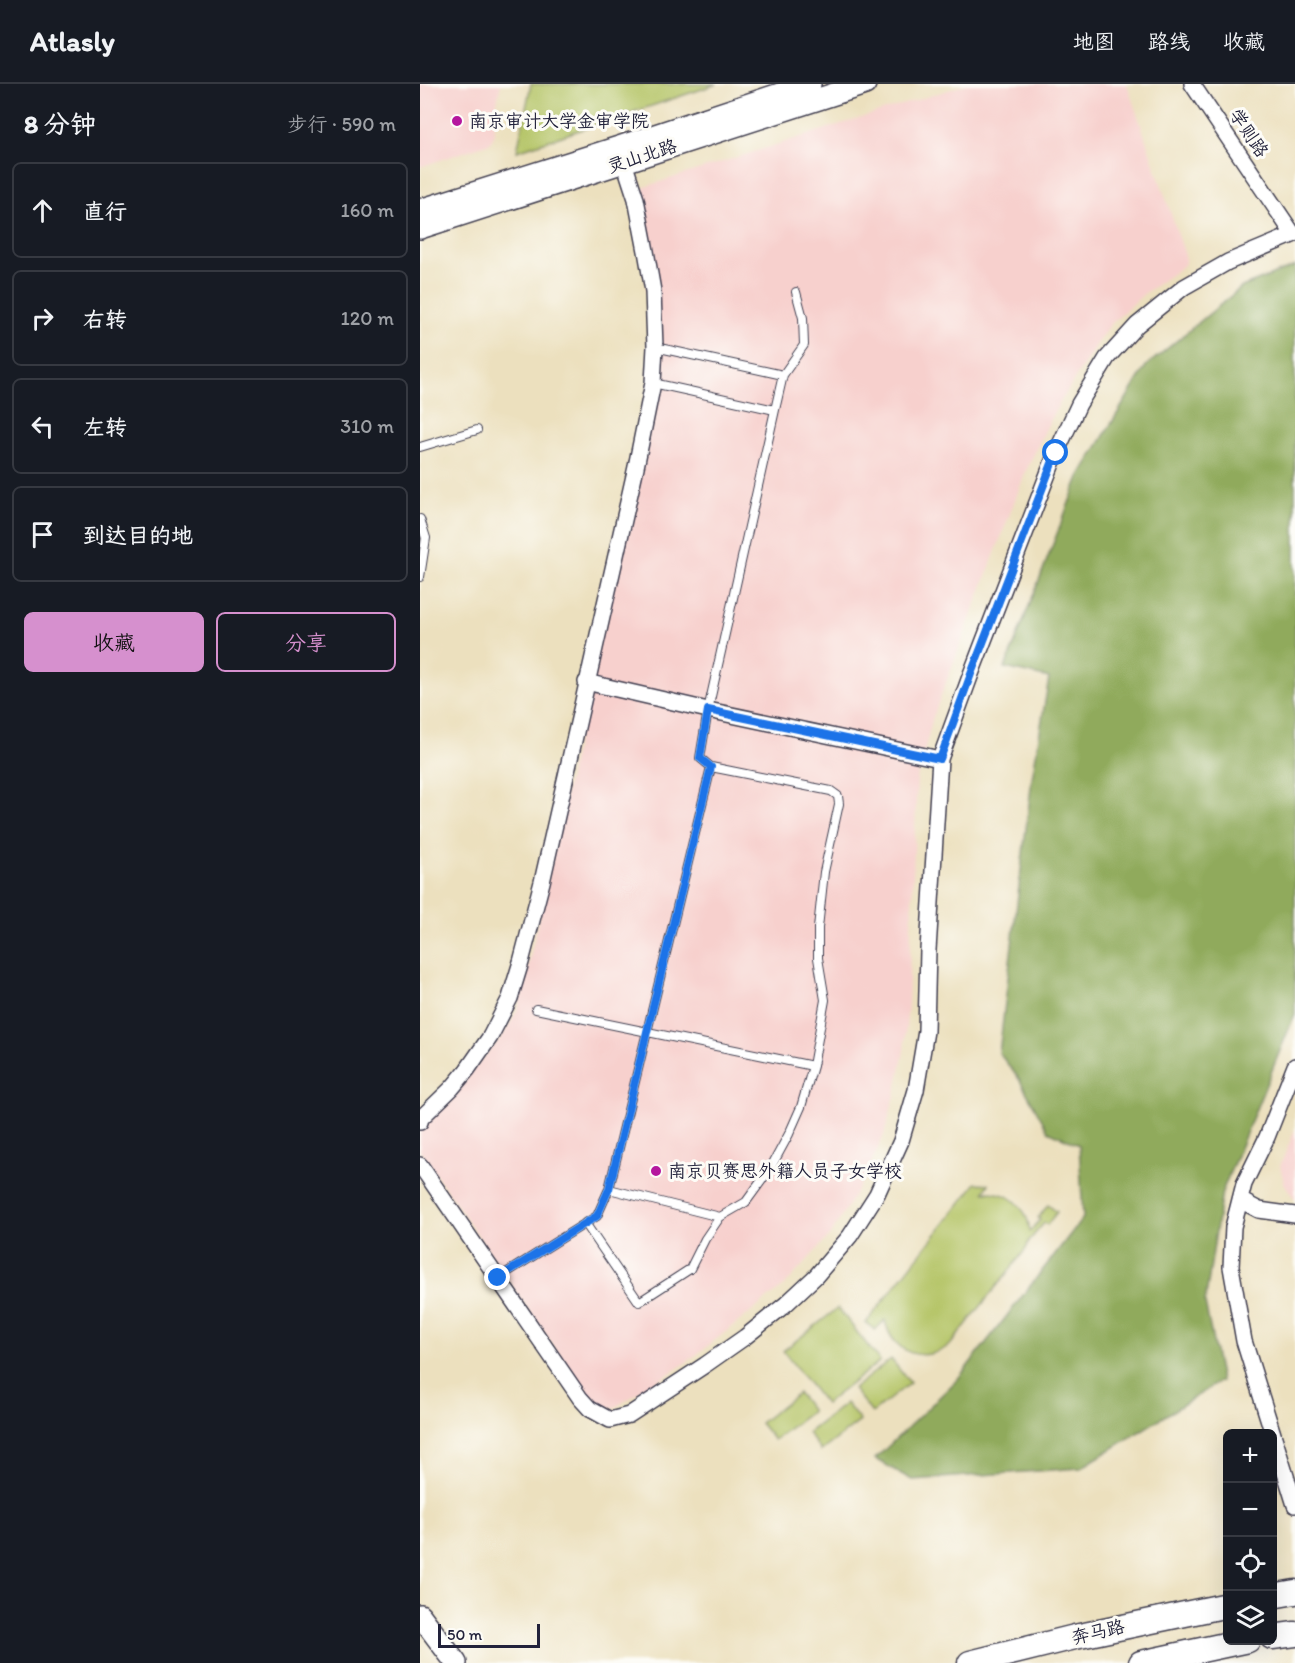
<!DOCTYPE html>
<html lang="zh">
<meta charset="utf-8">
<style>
:root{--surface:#171b24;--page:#242831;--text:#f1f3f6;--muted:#9ea1a6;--line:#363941;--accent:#d690ce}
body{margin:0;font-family:Itim,"LXGW WenKai TC",sans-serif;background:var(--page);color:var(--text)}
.controls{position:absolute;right:18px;bottom:18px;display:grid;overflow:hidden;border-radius:9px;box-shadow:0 6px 24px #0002}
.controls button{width:54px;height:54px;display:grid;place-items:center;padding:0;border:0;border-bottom:2px solid var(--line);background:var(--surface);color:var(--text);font:30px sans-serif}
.scale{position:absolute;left:18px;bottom:15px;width:102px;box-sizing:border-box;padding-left:6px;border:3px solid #22223b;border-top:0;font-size:16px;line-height:21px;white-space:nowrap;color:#22223b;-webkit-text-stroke:4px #fdfcf7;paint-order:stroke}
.stop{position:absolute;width:18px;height:18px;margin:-14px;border:4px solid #1a73e8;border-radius:50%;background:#fff}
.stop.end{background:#1a73e8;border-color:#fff;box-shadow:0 2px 6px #0008}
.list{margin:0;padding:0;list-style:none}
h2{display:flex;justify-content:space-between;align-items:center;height:78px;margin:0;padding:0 24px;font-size:26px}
h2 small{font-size:20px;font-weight:400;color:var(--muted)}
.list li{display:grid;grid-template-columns:39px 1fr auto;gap:18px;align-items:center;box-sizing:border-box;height:96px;margin:0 12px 12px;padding:0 12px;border:2px solid var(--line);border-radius:9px}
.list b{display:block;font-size:22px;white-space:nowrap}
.list em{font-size:20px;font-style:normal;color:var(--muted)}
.actions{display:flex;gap:12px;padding:18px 24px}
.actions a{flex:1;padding:14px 0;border:2px solid var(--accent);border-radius:9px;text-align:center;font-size:21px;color:var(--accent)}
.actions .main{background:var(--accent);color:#111}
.icon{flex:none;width:33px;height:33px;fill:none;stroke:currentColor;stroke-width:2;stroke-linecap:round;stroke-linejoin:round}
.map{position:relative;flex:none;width:875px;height:1579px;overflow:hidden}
header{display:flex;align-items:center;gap:36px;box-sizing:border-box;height:84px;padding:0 30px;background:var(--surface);border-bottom:2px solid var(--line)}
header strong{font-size:28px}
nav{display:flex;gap:33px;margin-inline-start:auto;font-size:21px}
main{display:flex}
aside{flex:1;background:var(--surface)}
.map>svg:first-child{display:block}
.built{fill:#f7d0cd}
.green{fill:#b5c567;stroke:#6c7451;stroke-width:1.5}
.forest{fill:#90aa5c;stroke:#59664c;stroke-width:1.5}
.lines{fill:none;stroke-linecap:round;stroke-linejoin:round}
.lane-casing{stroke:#403e4f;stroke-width:10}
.street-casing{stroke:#403e4f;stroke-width:18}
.secondary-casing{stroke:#403e4f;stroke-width:24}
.primary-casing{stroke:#403e4f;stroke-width:27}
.lane{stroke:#fff;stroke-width:8}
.street{stroke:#fff;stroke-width:15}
.secondary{stroke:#fff;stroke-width:21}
.primary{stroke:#fff;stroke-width:24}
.route{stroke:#1a73e8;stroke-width:8}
.poi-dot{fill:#b5179e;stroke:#fdfcf7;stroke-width:2}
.labels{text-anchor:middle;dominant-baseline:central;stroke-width:6;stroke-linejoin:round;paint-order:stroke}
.poi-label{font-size:18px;fill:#22223b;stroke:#fdfcf7;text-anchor:start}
.street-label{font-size:18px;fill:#22223b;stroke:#fdfcf7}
</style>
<header>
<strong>Atlasly</strong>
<nav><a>地图</a><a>路线</a><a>收藏</a></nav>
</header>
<main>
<aside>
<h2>8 分钟<small>步行 · 590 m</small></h2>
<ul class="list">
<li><svg class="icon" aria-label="ahead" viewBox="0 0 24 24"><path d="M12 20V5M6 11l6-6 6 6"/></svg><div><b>直行</b></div><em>160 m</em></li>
<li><svg class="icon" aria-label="right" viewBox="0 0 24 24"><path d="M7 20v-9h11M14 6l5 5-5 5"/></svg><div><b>右转</b></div><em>120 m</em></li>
<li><svg class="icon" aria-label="left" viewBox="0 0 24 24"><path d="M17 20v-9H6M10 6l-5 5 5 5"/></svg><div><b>左转</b></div><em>310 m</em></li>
<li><svg class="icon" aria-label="arrive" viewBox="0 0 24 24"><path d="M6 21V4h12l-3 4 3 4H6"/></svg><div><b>到达目的地</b></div></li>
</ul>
<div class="actions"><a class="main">收藏</a><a>分享</a></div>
</aside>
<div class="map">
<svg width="875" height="1579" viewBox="0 0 875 1579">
<rect width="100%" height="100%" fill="#fdfcf7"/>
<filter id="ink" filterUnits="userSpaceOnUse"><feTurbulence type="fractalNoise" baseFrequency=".0167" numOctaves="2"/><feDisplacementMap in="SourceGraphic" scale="12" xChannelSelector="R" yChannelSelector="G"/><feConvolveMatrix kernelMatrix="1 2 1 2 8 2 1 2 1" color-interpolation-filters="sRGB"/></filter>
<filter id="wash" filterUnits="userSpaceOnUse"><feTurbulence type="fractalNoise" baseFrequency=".008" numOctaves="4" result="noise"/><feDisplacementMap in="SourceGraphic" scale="24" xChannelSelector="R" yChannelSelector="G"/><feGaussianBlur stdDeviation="1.35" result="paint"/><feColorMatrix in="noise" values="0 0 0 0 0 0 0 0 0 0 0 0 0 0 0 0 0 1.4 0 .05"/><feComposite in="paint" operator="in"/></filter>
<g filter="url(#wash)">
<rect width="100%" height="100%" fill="#ece0be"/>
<path class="built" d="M 0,0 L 81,0 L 76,23 L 74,52 L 70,59 L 0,83 Z
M 547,0 L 707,0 L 765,171 L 765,179 L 763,182 L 725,209 L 691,240 L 681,253 L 633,330 L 606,387 L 513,633 L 497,695 L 488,920 L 484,967 L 475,1011 L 464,1051 L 446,1091 L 411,1150 L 364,1202 L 266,1279 L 194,1324 L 180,1324 L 171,1317 L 2,1070 L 0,1066 L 0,1044 L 5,1037 L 79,956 L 90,940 L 98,924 L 105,897 L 232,308 L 221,109 L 224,103 Z
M 875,1045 L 875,1114 L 874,1114 L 864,1099 L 860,1082 Z"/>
<path class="green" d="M 111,0 L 297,0 L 97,67 Z
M 556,1099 L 569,1100 L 564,1108 C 590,1107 607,1122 610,1147 L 620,1136 L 618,1134 L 628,1121 L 637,1128 L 627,1141 L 624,1139 L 609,1157 L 606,1165 L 531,1260 C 504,1281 472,1270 465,1236 L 455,1246 L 446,1239 Z
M 418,1224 L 460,1277 L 405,1320 L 363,1267 Z
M 471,1275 L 490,1299 L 452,1329 L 433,1305 Z
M 378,1309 L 392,1327 L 354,1356 L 340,1339 Z
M 426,1319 L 440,1337 L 401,1367 L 388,1349 Z"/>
<path class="forest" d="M 875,182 L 875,930 L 802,1108 L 785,1219 L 801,1297 L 661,1384 L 492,1396 L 455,1375 L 537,1296 L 663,1134 L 659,1061 L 628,1047 L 599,995 L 579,969 L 612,694 L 629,594 L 585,584 L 659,393 L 726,282 L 822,203 Z"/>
</g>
<g filter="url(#ink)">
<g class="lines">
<defs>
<path id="lane" d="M 235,263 L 363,291
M 233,299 L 355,326
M 0,363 L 57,346
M 0,435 L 6,454 L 0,493
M 116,925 L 393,982
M 189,1105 L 300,1133
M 165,1139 L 219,1218 L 270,1185 L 285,1155 L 300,1133 L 326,1118 L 350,1085 L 369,1050 L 381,1023 L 393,982 L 405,916 L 398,874 L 398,844 L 404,788 L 419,720 L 418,712 L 411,707 L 291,683
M 78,1194 L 177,1132 L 189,1105 L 291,683 L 280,674 L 288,626 L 355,326 L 363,291 L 384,261 L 383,234 L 376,208"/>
<path id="street" d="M 772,0 L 873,150
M 166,598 L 288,626 L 520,675
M 875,982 L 847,1053 L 824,1100 L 813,1143 L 811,1183 L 824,1257 L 875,1421
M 0,1038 L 1,1034 L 32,1004 L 47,986 L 70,953 L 90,914 L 101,878 L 122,798 L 216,383 L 233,299 L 235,263 L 233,207 L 226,167 L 216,115 L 201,69
M 0,1081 L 160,1314 L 170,1325 L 190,1336 L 209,1331 L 285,1281 L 325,1253 L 366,1220 L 396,1192 L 430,1152 L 457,1110 L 481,1057 L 496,1006 L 506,947 L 508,866 L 520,675 L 551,590 L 636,369 L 659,320 L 687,274 L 717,241 L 764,203 L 808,178 L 875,150
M 820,1116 L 839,1126 L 875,1131"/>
<path id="secondary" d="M 0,126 L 199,63 L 390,0
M 0,144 L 445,0
M 0,1531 L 36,1579"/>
<path id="primary" d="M 852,1512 L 875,1508
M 852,1553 L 875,1550
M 550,1579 L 655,1553 L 808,1521
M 721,1579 L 828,1556"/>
</defs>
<use href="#lane" class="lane-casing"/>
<use href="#street" class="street-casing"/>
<use href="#secondary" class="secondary-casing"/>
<use href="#primary" class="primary-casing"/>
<use href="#lane" class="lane"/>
<use href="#street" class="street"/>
<use href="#secondary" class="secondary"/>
<use href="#primary" class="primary"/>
</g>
</g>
<g class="lines" filter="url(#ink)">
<path class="route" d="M 78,1194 L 177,1132 L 189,1105 L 291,683 L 280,674 L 288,626 L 520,675 L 551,590 L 636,369"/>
</g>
<g class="poi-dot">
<circle cx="37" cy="37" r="6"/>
<circle cx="236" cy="1087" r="6"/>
</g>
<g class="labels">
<g class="poi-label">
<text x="49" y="37">南京审计大学金审学院</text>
<text x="248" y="1087">南京贝赛思外籍人员子女学校</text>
</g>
<g class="street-label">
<text transform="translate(829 49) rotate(56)">学则路</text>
<text transform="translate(222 72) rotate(-18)">灵山北路</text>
<text transform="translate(678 1548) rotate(-13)">奔马路</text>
</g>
</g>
</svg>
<div class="controls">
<button>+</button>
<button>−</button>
<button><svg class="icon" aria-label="locate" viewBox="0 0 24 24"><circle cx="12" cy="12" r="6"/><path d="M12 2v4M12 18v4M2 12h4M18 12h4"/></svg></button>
<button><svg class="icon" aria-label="layers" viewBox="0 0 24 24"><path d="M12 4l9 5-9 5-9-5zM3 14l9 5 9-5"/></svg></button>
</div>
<div class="scale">50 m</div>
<div class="stop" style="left:636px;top:369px"></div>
<div class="stop end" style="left:78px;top:1194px"></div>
</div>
</main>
